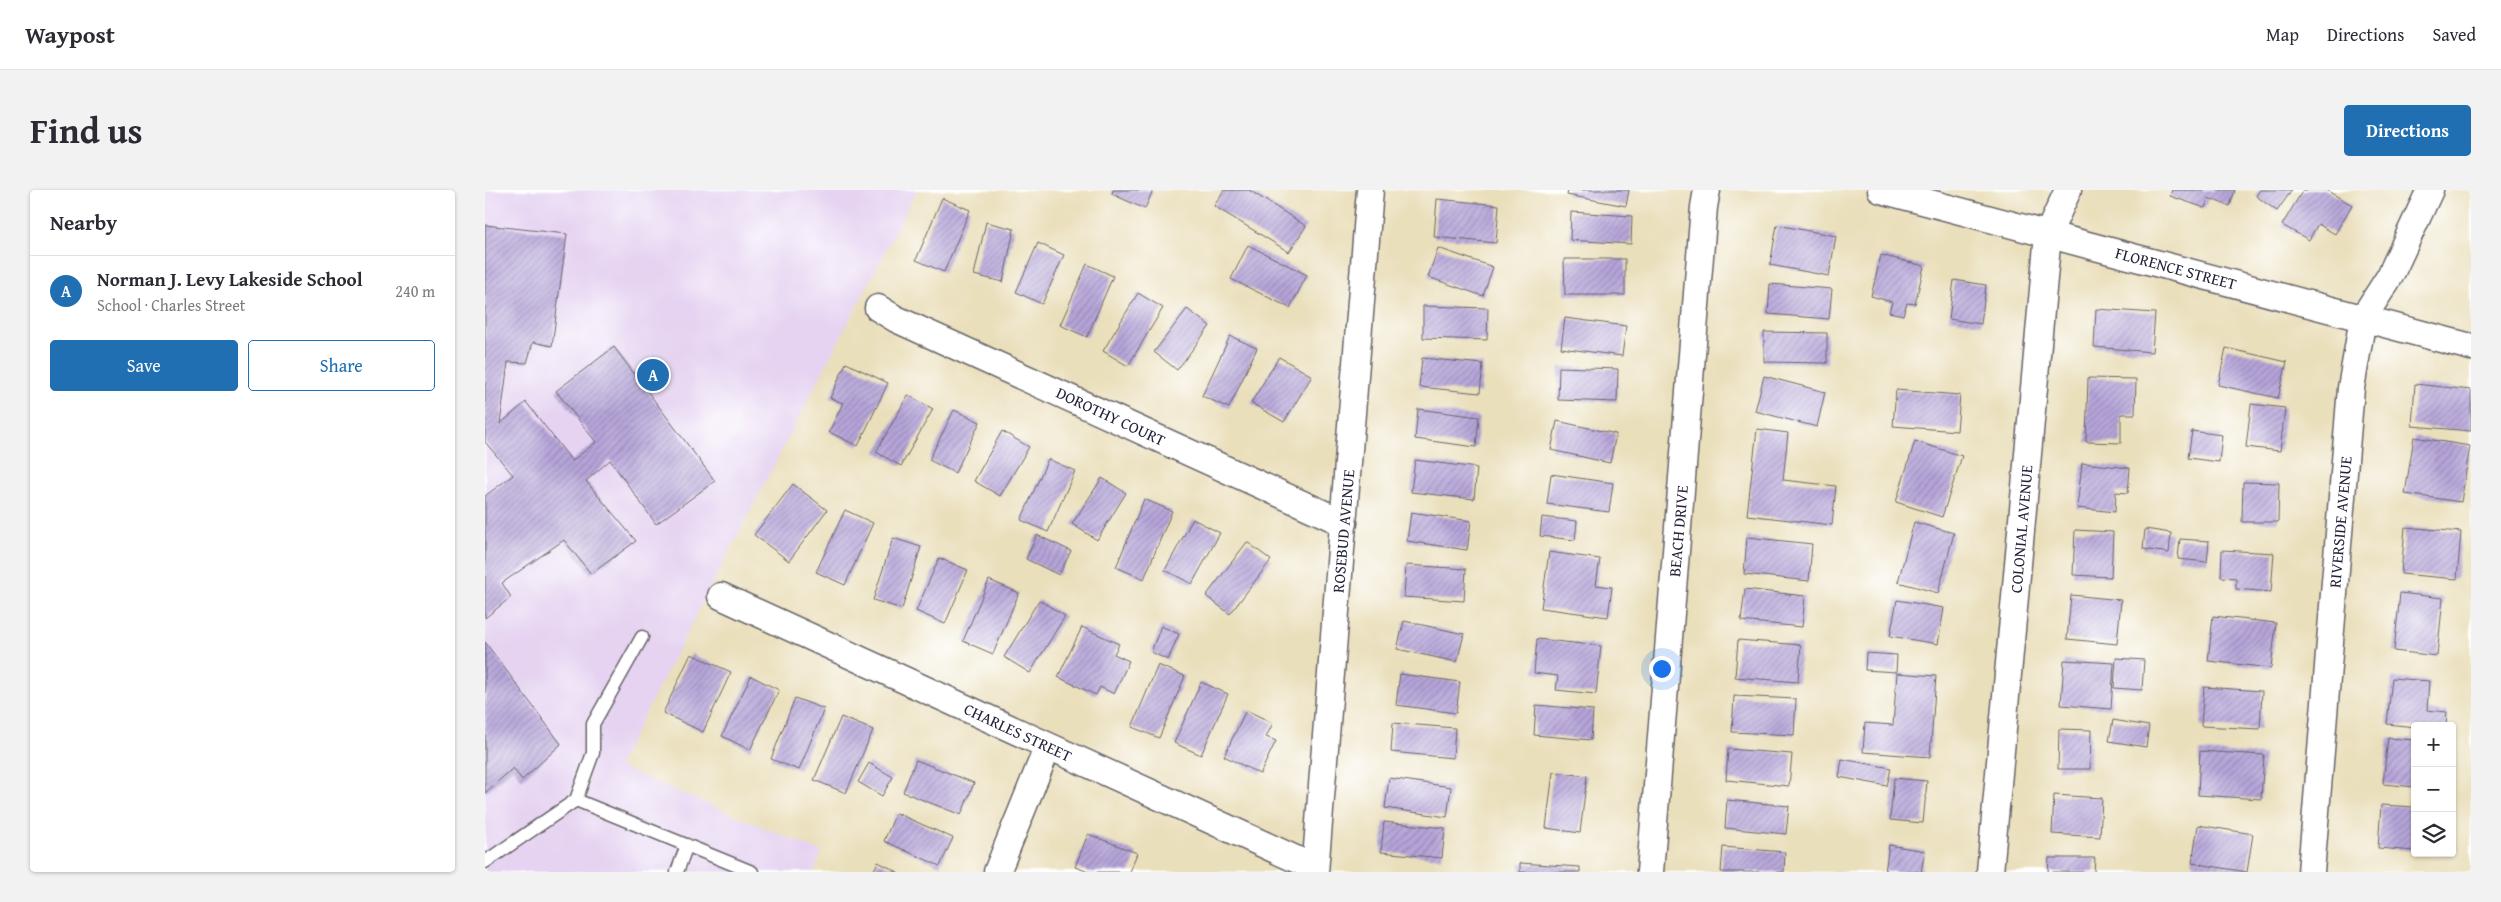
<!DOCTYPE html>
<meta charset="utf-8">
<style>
:root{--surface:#fff;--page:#f2f2f3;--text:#2b2b33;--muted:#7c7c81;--line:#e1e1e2;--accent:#1f6fb2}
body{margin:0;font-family:"Gentium Book Plus",serif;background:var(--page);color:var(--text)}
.controls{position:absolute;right:15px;bottom:15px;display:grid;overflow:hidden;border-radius:5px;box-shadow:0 1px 4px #0004}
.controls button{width:45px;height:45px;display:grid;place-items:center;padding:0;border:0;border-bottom:1px solid var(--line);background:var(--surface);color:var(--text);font:25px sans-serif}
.you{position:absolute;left:1176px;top:478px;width:18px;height:18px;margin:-12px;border:4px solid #fff;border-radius:50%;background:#1a73e8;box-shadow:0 0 0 8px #1a73e833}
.badge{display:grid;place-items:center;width:32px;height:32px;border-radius:50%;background:var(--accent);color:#fff;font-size:16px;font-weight:700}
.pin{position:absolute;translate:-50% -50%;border:2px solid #fff;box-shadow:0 1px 5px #0006}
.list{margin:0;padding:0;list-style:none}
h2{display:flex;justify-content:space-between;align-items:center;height:65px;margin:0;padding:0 20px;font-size:21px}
h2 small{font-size:16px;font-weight:400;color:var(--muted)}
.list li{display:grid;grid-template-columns:32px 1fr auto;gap:15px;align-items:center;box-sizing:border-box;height:70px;padding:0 20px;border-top:1px solid var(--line)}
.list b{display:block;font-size:19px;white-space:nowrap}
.list p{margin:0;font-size:16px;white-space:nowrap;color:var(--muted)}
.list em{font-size:16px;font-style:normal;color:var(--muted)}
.actions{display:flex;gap:10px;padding:15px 20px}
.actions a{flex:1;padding:11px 0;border:1px solid var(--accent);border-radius:5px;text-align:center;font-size:18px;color:var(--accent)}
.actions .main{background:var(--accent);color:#fff}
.icon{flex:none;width:28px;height:28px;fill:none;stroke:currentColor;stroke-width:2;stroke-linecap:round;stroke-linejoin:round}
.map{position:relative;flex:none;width:1986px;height:682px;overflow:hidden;border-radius:5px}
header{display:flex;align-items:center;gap:30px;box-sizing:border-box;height:70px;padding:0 25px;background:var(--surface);border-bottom:1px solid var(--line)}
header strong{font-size:24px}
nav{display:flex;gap:28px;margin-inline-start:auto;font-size:18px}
.intro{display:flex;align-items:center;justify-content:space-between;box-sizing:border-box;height:120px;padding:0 30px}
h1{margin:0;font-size:35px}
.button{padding:12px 22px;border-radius:5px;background:var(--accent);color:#fff;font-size:18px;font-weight:700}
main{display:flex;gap:30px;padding:0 30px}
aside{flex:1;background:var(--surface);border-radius:5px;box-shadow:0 1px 4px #0004}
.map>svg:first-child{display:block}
.built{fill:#e5d3f1}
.building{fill:url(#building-hatch)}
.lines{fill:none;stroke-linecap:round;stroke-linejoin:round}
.service-casing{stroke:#686468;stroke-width:15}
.minor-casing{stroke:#686468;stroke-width:29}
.service{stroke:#fff;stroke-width:12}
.minor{stroke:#fff;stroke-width:26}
.labels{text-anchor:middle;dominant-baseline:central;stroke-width:4.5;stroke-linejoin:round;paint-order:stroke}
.street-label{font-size:16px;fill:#22223b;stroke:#fff}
</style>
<header>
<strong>Waypost</strong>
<nav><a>Map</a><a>Directions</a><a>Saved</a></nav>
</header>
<div class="intro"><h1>Find us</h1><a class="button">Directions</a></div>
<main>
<aside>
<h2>Nearby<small></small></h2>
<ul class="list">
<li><span class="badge">A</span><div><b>Norman J. Levy Lakeside School</b><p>School · Charles Street</p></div><em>240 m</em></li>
</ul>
<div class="actions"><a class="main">Save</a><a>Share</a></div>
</aside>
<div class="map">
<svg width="1986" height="682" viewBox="0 0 1986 682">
<defs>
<pattern id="building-hatch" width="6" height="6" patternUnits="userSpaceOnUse" patternTransform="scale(1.25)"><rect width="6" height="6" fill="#b6a5d9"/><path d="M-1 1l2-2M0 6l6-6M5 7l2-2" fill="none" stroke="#9486b1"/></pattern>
</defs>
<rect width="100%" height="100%" fill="#fff"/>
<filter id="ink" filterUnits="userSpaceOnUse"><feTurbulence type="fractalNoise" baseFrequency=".02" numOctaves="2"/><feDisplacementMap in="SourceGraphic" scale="10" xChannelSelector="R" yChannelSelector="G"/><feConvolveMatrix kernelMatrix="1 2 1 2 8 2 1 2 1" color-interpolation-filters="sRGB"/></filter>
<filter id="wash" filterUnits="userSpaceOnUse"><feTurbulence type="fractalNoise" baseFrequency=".0096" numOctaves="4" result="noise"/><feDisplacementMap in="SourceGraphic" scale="20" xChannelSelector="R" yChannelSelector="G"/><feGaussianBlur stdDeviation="1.12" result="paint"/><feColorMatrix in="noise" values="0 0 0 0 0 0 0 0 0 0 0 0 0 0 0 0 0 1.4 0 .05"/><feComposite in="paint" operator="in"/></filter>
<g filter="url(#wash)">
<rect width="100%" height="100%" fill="#eadfbb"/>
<path class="built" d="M 0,0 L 432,0 L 133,576 L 337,662 L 329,682 L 0,682 Z"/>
<g id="blocks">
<path class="building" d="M 628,0 L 668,0 L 660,19 L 627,4 Z
M 739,0 L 764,0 L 821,36 L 804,62 L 729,16 Z
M 1083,0 L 1144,0 L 1141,16 L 1082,5 Z
M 1687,0 L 1750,0 L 1745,16 L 1723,8 L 1720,18 L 1685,6 Z
M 1775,0 L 1807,0 L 1792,21 L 1771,6 Z
M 1818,0 L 1841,0 L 1867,15 L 1850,44 L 1833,34 L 1824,50 L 1797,35 Z
M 457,8 L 485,20 L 459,82 L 431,70 Z
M 952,9 L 1014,15 L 1011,53 L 949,47 Z
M 1086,22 L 1147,26 L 1146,54 L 1085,50 Z
M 501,32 L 529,39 L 518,92 L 489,85 Z
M 0,35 L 82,44 L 67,156 L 48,152 L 42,173 L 23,172 L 15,234 L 41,212 L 87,271 L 111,252 L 71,201 L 129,157 L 230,291 L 171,334 L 125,270 L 101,291 L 151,351 L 106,384 L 79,350 L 17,393 L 26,407 L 0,428 L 0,306 L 28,285 L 0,252 Z
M 1292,35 L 1351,46 L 1344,86 L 1285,75 Z
M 553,53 L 579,65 L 557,114 L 531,102 Z
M 763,55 L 822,85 L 805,118 L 746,89 Z
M 953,58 L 1008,77 L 998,106 L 943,87 Z
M 1396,65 L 1439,76 L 1430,114 L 1422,113 L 1418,125 L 1404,122 L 1407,112 L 1386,106 Z
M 1079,69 L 1140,69 L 1140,105 L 1080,105 Z
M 602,74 L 628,86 L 602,147 L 575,135 Z
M 1469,90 L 1501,95 L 1496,134 L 1464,129 Z
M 1285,94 L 1347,99 L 1344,129 L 1283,124 Z
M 653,103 L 678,118 L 643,176 L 618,161 Z
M 938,116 L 1003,118 L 1002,150 L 938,148 Z
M 702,119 L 725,136 L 692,180 L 669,162 Z
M 1611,119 L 1670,123 L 1667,162 L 1609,157 Z
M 1080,128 L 1141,136 L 1137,166 L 1076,158 Z
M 1279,142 L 1342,143 L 1342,173 L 1279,172 Z
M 745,146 L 772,158 L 744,218 L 717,206 Z
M 1741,158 L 1802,172 L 1793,208 L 1733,195 Z
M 794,167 L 827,186 L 799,232 L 766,213 Z
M 937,168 L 998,174 L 995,203 L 934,197 Z
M 361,173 L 403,193 L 373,256 L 344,242 L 358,213 L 345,208 Z
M 1074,177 L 1133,179 L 1132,212 L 1073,210 Z
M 1279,186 L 1340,202 L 1332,237 L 1270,221 Z
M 1603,188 L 1651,189 L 1650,224 L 1636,224 L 1636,253 L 1601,252 Z
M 1930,194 L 1986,200 L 1986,241 L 1927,236 Z
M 1411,200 L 1475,205 L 1472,241 L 1408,236 Z
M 423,205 L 448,219 L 416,276 L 391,262 Z
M 1766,214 L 1800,218 L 1795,261 L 1761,257 Z
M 933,219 L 994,227 L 991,257 L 930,249 Z
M 469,220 L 495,232 L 470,283 L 444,270 Z
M 1072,231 L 1131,244 L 1125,273 L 1066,260 Z
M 1272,239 L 1303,243 L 1298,290 L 1351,296 L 1347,335 L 1262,325 Z
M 517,241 L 544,257 L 515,306 L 489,291 Z
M 1707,241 L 1737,245 L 1734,272 L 1703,268 Z
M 1929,247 L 1985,256 L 1976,312 L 1920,304 Z
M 1430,251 L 1477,266 L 1457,327 L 1411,312 Z
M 563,269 L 590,281 L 563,342 L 536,330 Z
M 930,270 L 992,278 L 989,309 L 926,302 Z
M 1597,273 L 1645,278 L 1643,303 L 1631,302 L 1630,322 L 1592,318 Z
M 1066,284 L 1128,293 L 1124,322 L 1062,314 Z
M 617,288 L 641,303 L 612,350 L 587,334 Z
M 1758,292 L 1794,293 L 1793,332 L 1757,332 Z
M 308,294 L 342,320 L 304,371 L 269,345 Z
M 659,309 L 687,321 L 659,389 L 631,377 Z
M 360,320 L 388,333 L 360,395 L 331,382 Z
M 926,322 L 986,331 L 982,360 L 922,351 Z
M 1057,327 L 1092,331 L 1090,350 L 1055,346 Z
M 708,329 L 735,343 L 707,394 L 680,380 Z
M 1429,332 L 1469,343 L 1453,403 L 1413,392 Z
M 1920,337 L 1976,342 L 1972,389 L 1916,384 Z
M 1660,339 L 1686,343 L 1684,363 L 1658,359 Z
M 1590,340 L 1628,342 L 1626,387 L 1588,385 Z
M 552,345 L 586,361 L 574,385 L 541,369 Z
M 1262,347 L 1327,354 L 1324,391 L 1259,384 Z
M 408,348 L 436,357 L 417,419 L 388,410 Z
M 1695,349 L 1724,351 L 1722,372 L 1693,369 Z
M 762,352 L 786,370 L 745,424 L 721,406 Z
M 1737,360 L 1789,363 L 1786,402 L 1751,399 L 1751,388 L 1736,387 Z
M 1064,362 L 1115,369 L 1111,395 L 1127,397 L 1123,427 L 1056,418 Z
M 454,368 L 483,380 L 460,434 L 431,421 Z
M 921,375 L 981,379 L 979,411 L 919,407 Z
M 504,390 L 534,403 L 508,464 L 478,451 Z
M 1260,399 L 1320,406 L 1317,437 L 1256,431 Z
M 1915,403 L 1958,408 L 1952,466 L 1909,461 Z
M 1586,405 L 1636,410 L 1632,454 L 1582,449 Z
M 554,410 L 580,426 L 545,483 L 519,467 Z
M 1412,410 L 1459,418 L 1453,454 L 1405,446 Z
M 1728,426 L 1791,433 L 1786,478 L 1723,471 Z
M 919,431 L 979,444 L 972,472 L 912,459 Z
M 676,436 L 694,444 L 683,470 L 666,462 Z
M 597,437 L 634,454 L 629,464 L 644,471 L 629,504 L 615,497 L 611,505 L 573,487 Z
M 1052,449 L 1116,456 L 1111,504 L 1071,500 L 1073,486 L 1049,483 Z
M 1253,450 L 1316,455 L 1313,492 L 1250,487 Z
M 0,452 L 76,554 L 37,590 L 28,578 L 0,603 Z
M 1381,463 L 1412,465 L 1411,482 L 1380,480 Z
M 206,464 L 246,482 L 218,542 L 178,523 Z
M 1631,468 L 1659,470 L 1657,500 L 1629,498 Z
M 1579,470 L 1629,473 L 1626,519 L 1576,515 Z
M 673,475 L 700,486 L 674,548 L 647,537 Z
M 1412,483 L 1451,486 L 1445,567 L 1378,562 L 1380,533 L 1408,535 Z
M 915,484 L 975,492 L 971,523 L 911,515 Z
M 266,486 L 294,500 L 265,560 L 237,546 Z
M 1907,488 L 1944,491 L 1942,520 L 1962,522 L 1961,536 L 1930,537 L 1902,534 Z
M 716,492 L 743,504 L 716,565 L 689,553 Z
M 1719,497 L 1777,501 L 1775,539 L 1716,536 Z
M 1249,506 L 1311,509 L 1309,545 L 1247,542 Z
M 310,508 L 339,519 L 314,580 L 286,569 Z
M 1051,515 L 1108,520 L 1106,550 L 1049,545 Z
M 761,520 L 788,533 L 781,547 L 791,551 L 775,584 L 739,566 Z
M 356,527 L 388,540 L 361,603 L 329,590 Z
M 1628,530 L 1664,536 L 1661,557 L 1624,551 Z
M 908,533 L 970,538 L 968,568 L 906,562 Z
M 1574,539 L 1606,540 L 1605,579 L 1573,579 Z
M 1903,548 L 1930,550 L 1930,597 L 1898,594 Z
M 1243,559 L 1307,564 L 1304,596 L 1241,590 Z
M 1715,561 L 1779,565 L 1776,609 L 1713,605 Z
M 1357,569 L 1406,578 L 1402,596 L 1354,587 Z
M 431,570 L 489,593 L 476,625 L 418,602 Z
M 384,573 L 408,587 L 397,606 L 373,592 Z
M 1068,582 L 1102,586 L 1095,643 L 1061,638 Z
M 904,588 L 966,597 L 962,627 L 900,618 Z
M 1409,588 L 1442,591 L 1438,633 L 1405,630 Z
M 1569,605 L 1617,608 L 1615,647 L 1567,644 Z
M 1242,610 L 1304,616 L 1301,644 L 1240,638 Z
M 1896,615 L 1930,617 L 1930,661 L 1893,658 Z
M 411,623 L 468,648 L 455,676 L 399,651 Z
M 899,632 L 960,638 L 957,668 L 896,662 Z
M 1713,635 L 1768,644 L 1762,682 L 1707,673 Z
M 603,644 L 652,663 L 645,682 L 604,682 L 590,677 Z
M 1404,655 L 1440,661 L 1436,682 L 1400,682 Z
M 1238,657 L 1300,662 L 1299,682 L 1236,682 Z
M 1564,668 L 1610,668 L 1609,682 L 1563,682 Z
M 393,672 L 413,682 L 388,682 Z
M 1035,673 L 1095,677 L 1095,682 L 1035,682 Z"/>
</g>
</g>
<g filter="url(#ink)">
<use href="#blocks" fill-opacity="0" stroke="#686468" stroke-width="1"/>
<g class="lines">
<defs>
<path id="service" d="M 91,610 L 108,563 L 108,534 L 157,447
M 0,672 L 91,610 L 267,682
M 192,682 L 202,655"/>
<path id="minor" d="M 1396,0 L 1986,157
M 393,118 L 411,129 L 859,333
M 236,406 L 830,678
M 512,682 L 563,556
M 830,682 L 885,0
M 1165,682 L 1219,17 L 1222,0
M 1505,682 L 1563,44 L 1583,0
M 1826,682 L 1866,198 L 1878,128 L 1905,86 L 1945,0"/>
</defs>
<use href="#service" class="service-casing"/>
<use href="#minor" class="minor-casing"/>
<use href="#service" class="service"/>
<use href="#minor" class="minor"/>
</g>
</g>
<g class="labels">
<g class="street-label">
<text transform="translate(1691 78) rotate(15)">FLORENCE STREET</text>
<text transform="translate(626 226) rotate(25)">DOROTHY COURT</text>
<text transform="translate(1855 332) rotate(-85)">RIVERSIDE AVENUE</text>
<text transform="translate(1536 339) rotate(-85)">COLONIAL AVENUE</text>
<text transform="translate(858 341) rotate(-85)">ROSEBUD AVENUE</text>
<text transform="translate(1193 341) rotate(-85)">BEACH DRIVE</text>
<text transform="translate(533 542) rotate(25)">CHARLES STREET</text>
</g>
</g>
</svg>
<div class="controls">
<button>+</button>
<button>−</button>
<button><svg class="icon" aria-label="layers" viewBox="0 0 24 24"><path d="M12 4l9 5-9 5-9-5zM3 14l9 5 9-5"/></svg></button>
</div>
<div class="you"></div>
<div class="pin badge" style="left:168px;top:185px">A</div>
</div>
</main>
